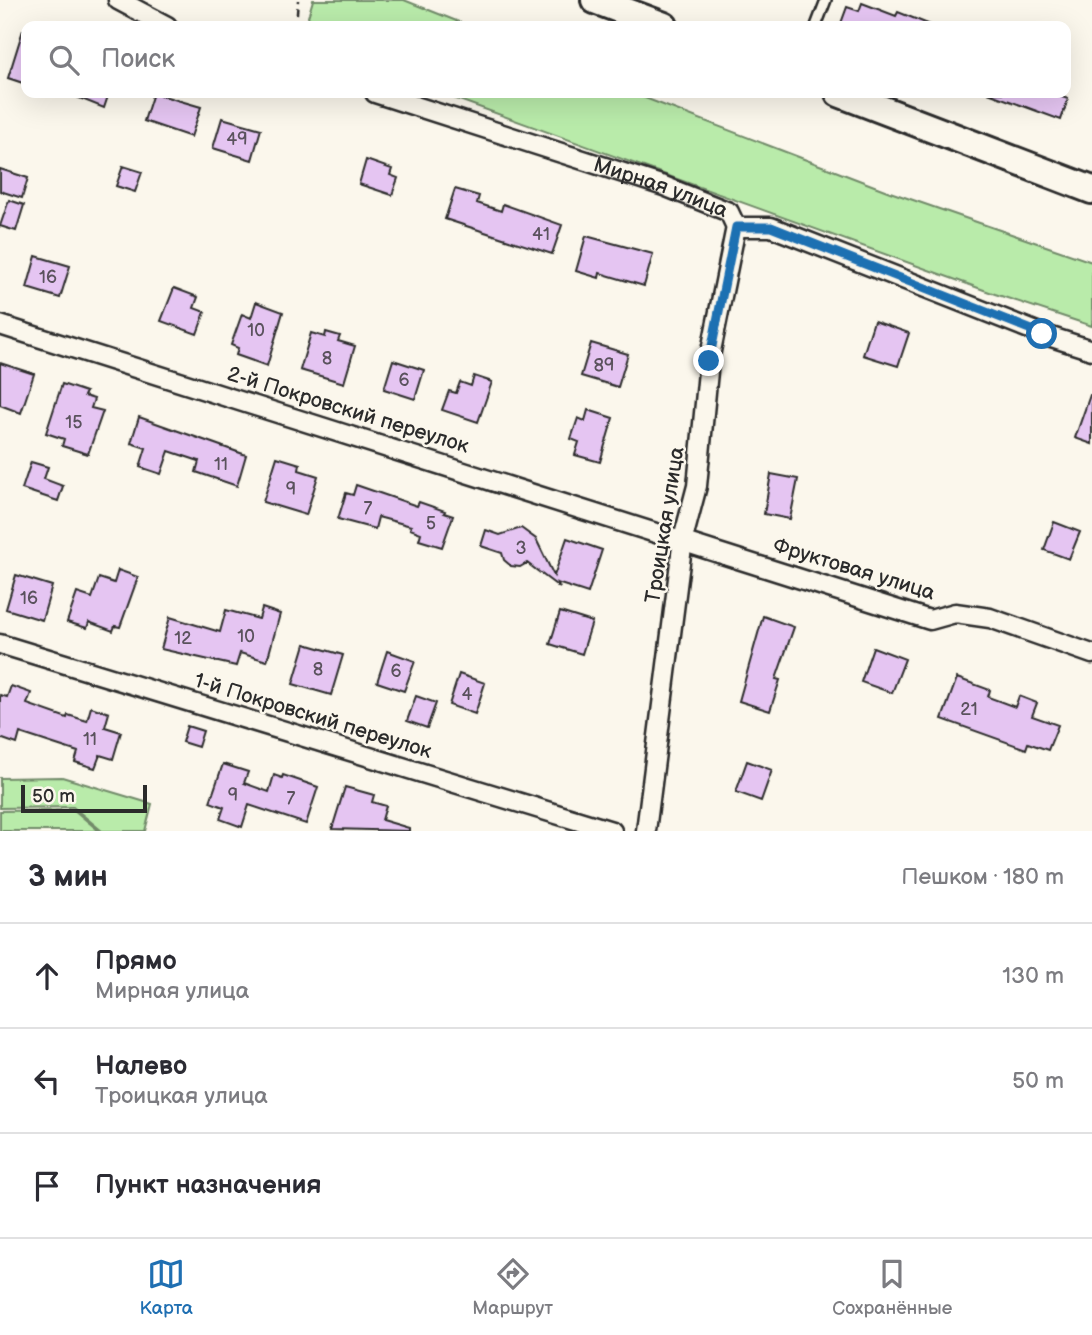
<!DOCTYPE html>
<html lang="ru">
<meta charset="utf-8">
<style>
:root{--surface:#fff;--page:#f7f7f7;--text:#2b2b33;--muted:#7c7c81;--line:#e1e1e2;--accent:#1f6fb2}
body{margin:0;font-family:"Balsamiq Sans",sans-serif;background:var(--page);color:var(--text)}
.scale{position:absolute;left:21px;bottom:18px;width:126px;box-sizing:border-box;padding-left:7px;border:4px solid #2b2b2b;border-top:0;font-size:19px;line-height:24px;white-space:nowrap;color:#2b2b2b;-webkit-text-stroke:5px #fbf7ec;paint-order:stroke}
.stop{position:absolute;width:21px;height:21px;margin:-16px;border:5px solid #1f6fb2;border-radius:50%;background:#fff}
.stop.end{background:#1f6fb2;border-color:#fff;box-shadow:0 2px 7px #0008}
.list{margin:0;padding:0;list-style:none}
h2{display:flex;justify-content:space-between;align-items:center;height:91px;margin:0;padding:0 28px;font-size:30px}
h2 small{font-size:23px;font-weight:400;color:var(--muted)}
.list li{display:grid;grid-template-columns:46px 1fr auto;gap:21px;align-items:center;box-sizing:border-box;height:105px;padding:0 28px;border-top:2px solid var(--line)}
.list b{display:block;font-size:26px;white-space:nowrap}
.list p{margin:0;font-size:23px;white-space:nowrap;color:var(--muted)}
.list em{font-size:23px;font-style:normal;color:var(--muted)}
.icon{flex:none;width:38px;height:38px;fill:none;stroke:currentColor;stroke-width:2;stroke-linecap:round;stroke-linejoin:round}
.map{position:relative;flex:none;width:1092px;height:831px;overflow:hidden}
.search{position:absolute;background:var(--surface);box-shadow:0 7px 28px #0002;left:21px;right:21px;top:21px;height:77px;display:flex;align-items:center;gap:18px;box-sizing:border-box;padding:0 24px;border-radius:14px;color:var(--muted);font-size:26px}
.sheet{height:406px;background:var(--surface)}
nav{display:flex;justify-content:space-around;align-items:center;box-sizing:border-box;height:98px;border-top:2px solid var(--line);background:var(--surface);font-size:19px;color:var(--muted)}
nav a{display:grid;justify-items:center;gap:4px}
nav .on{color:var(--accent)}
.map>svg:first-child{display:block}
.green{fill:#b9ebaa;stroke:#728b6a;stroke-width:2}
.building{fill:#e5c5f2;stroke:#2b2b2b;stroke-width:2}
.lines{fill:none;stroke-linecap:round;stroke-linejoin:round}
.lane-casing{stroke:#2b2b2b;stroke-width:14}
.street-casing{stroke:#2b2b2b;stroke-width:23}
.secondary-casing{stroke:#2b2b2b;stroke-width:32}
.path{stroke:#2b2b2b;stroke-width:2.5;stroke-dasharray:7 5;stroke-linecap:butt}
.lane{stroke:#fbf7ec;stroke-width:9}
.street{stroke:#fbf7ec;stroke-width:18}
.secondary{stroke:#fbf7ec;stroke-width:26}
.route{stroke:#1f6fb2;stroke-width:9}
.labels{text-anchor:middle;dominant-baseline:central;stroke-width:5;stroke-linejoin:round;paint-order:stroke}
.number-label{font-size:18px;fill:#5a525d}
.street-label{font-size:21px;fill:#2b2b2b;stroke:#fbf7ec}
</style>
<div class="map">
<svg width="1092" height="831" viewBox="0 0 1092 831">
<rect width="100%" height="100%" fill="#fbf7ec"/>
<filter id="ink" filterUnits="userSpaceOnUse"><feTurbulence type="fractalNoise" baseFrequency=".0143" numOctaves="2"/><feDisplacementMap in="SourceGraphic" scale="14" xChannelSelector="R" yChannelSelector="G"/><feConvolveMatrix kernelMatrix="1 2 1 2 8 2 1 2 1" color-interpolation-filters="sRGB"/></filter>
<g filter="url(#ink)">
<path class="green" d="M 313,0 L 404,0 L 469,26 L 316,26 L 308,17 Z
M 440,93 L 632,93 L 890,192 L 1092,262 L 1092,326 L 995,294 Z
M 62,777 L 152,804 L 145,831 L 102,831 L 73,807 L 0,808 L 0,778 Z
M 74,810 L 99,831 L 0,831 L 0,811 Z"/>
<path class="building" d="M 862,3 L 896,16 L 898,12 L 933,26 L 840,26 L 847,7 L 859,11 Z
M 23,30 L 26,30 L 26,84 L 8,78 Z
M 67,93 L 109,93 L 104,108 Z
M 153,93 L 201,107 L 191,137 L 144,121 Z
M 988,93 L 1050,93 L 1068,99 L 1061,120 Z
M 222,118 L 261,129 L 252,160 L 213,148 Z
M 366,160 L 392,169 L 390,175 L 398,178 L 392,195 L 359,184 Z
M 123,166 L 142,172 L 135,192 L 116,186 Z
M 0,169 L 28,178 L 22,198 L 0,191 Z
M 455,189 L 479,196 L 477,203 L 501,211 L 503,204 L 562,225 L 552,254 L 445,219 Z
M 9,200 L 24,205 L 16,231 L 0,226 Z
M 586,236 L 653,254 L 644,286 L 600,273 L 599,278 L 576,271 Z
M 36,256 L 70,266 L 60,298 L 27,288 Z
M 174,288 L 198,297 L 194,308 L 205,312 L 197,334 L 161,321 Z
M 256,302 L 283,312 L 267,366 L 236,355 L 238,348 L 231,345 L 242,314 L 251,318 Z
M 874,321 L 909,333 L 898,366 L 863,355 Z
M 326,332 L 340,336 L 338,341 L 355,346 L 344,383 L 300,370 L 311,333 L 325,337 Z
M 591,343 L 628,354 L 618,387 L 581,376 Z
M 393,360 L 424,370 L 415,399 L 384,389 Z
M 0,363 L 34,374 L 21,413 L 0,405 Z
M 474,376 L 492,382 L 478,422 L 442,410 L 449,391 L 456,393 L 460,382 L 471,386 Z
M 62,384 L 86,392 L 84,396 L 94,399 L 91,408 L 103,411 L 88,454 L 62,446 L 64,439 L 46,433 Z
M 1090,395 L 1092,395 L 1092,444 L 1075,438 Z
M 588,410 L 613,418 L 600,462 L 575,455 L 579,442 L 571,439 L 578,418 L 585,421 Z
M 139,417 L 246,455 L 237,486 L 196,472 L 199,461 L 169,451 L 161,474 L 140,467 L 146,448 L 131,443 Z
M 277,457 L 300,464 L 299,470 L 318,476 L 306,515 L 263,502 Z
M 31,462 L 48,467 L 44,479 L 63,486 L 58,501 L 22,489 Z
M 771,474 L 798,479 L 790,519 L 764,514 Z
M 356,485 L 417,506 L 419,502 L 445,511 L 444,513 L 453,516 L 442,547 L 419,540 L 421,533 L 410,529 L 411,526 L 378,517 L 375,529 L 338,519 L 346,493 L 353,495 Z
M 1054,522 L 1080,532 L 1069,559 L 1044,550 Z
M 521,528 L 536,539 L 554,576 L 567,538 L 602,550 L 588,593 L 557,583 L 560,588 L 527,563 L 520,567 L 511,566 L 504,560 L 502,553 L 481,546 L 486,530 L 500,535 Z
M 118,570 L 138,577 L 120,627 L 115,626 L 113,631 L 89,622 L 87,628 L 67,622 L 77,593 L 92,598 L 99,578 L 114,583 Z
M 16,575 L 52,586 L 42,620 L 6,609 Z
M 262,608 L 280,614 L 267,661 L 240,653 L 236,666 L 161,649 L 170,617 L 220,632 L 226,610 L 259,619 Z
M 560,612 L 592,622 L 582,654 L 550,644 Z
M 763,616 L 794,627 L 776,679 L 780,680 L 770,711 L 739,701 Z
M 305,644 L 343,655 L 331,695 L 293,684 Z
M 873,647 L 905,659 L 892,693 L 861,682 Z
M 387,651 L 415,661 L 404,691 L 377,682 Z
M 459,674 L 485,683 L 475,714 L 449,705 Z
M 957,678 L 990,690 L 988,697 L 1015,707 L 1019,696 L 1037,703 L 1032,716 L 1058,725 L 1048,750 L 1028,743 L 1026,749 L 942,719 Z
M 11,686 L 31,693 L 27,704 L 67,718 L 68,715 L 87,721 L 91,707 L 109,713 L 105,727 L 121,732 L 113,759 L 100,755 L 95,768 L 75,762 L 78,752 L 20,733 L 17,744 L 0,738 L 0,695 L 7,697 Z
M 416,696 L 436,703 L 427,728 L 407,721 Z
M 187,726 L 203,731 L 198,747 L 182,742 Z
M 747,761 L 772,770 L 761,801 L 736,792 Z
M 223,764 L 248,772 L 244,783 L 269,792 L 274,775 L 282,778 L 283,775 L 318,787 L 306,824 L 249,805 L 242,827 L 220,819 L 224,807 L 210,802 Z
M 345,787 L 374,795 L 372,802 L 386,806 L 382,820 L 409,828 L 409,831 L 332,829 Z"/>
<g class="lines">
<defs>
<path id="lane" d="M 816,26 L 826,0"/>
<g id="street">
<path d="M 118,0 L 167,26"/>
<path id="s1" d="M 375,93 L 664,186 L 729,212 L 736,227 L 771,227 L 1042,334 L 1092,350"/>
<path d="M 0,325 L 930,620 L 955,613 L 990,618 L 1092,654"/>
<path d="M 0,644 L 612,831"/>
<path d="M 646,831 L 683,539 L 697,486 L 709,361 L 736,227"/>
</g>
<path id="secondary" d="M 595,0 L 664,26
M 839,93 L 1092,190"/>
</defs>
<use href="#lane" class="lane-casing"/>
<use href="#street" class="street-casing"/>
<use href="#secondary" class="secondary-casing"/>
<path class="path" d="M 296,26 L 298,0"/>
<use href="#lane" class="lane"/>
<use href="#street" class="street"/>
<use href="#secondary" class="secondary"/>
</g>
</g>
<g class="lines" filter="url(#ink)">
<path class="route" d="M 709,361 L 736,227 L 771,227 L 1042,334"/>
</g>
<g class="labels">
<g class="number-label">
<text x="237" y="139">49</text>
<text x="541" y="234">41</text>
<text x="48" y="277">16</text>
<text x="256" y="330">10</text>
<text x="327" y="358">8</text>
<text x="604" y="365">89</text>
<text x="404" y="380">6</text>
<text x="74" y="422">15</text>
<text x="221" y="464">11</text>
<text x="291" y="489">9</text>
<text x="368" y="508">7</text>
<text x="431" y="523">5</text>
<text x="521" y="548">3</text>
<text x="29" y="598">16</text>
<text x="246" y="636">10</text>
<text x="183" y="638">12</text>
<text x="318" y="669">8</text>
<text x="396" y="671">6</text>
<text x="467" y="694">4</text>
<text x="969" y="709">21</text>
<text x="90" y="739">11</text>
<text x="233" y="795">9</text>
<text x="291" y="798">7</text>
</g>
<g class="street-label">
<text stroke="none"><textPath href="#s1" startOffset="301">Мирная улица</textPath></text>
<text transform="translate(348 410) rotate(17)">2-й Покровский переулок</text>
<text transform="translate(665 525) rotate(-81)">Троицкая улица</text>
<text transform="translate(854 569) rotate(17)">Фруктовая улица</text>
<text transform="translate(313 716) rotate(17)">1-й Покровский переулок</text>
</g>
</g>
</svg>
<div class="scale">50 m</div>
<div class="stop" style="left:1042px;top:334px"></div>
<div class="stop end" style="left:709px;top:361px"></div>
<div class="search"><svg class="icon" aria-label="search" viewBox="0 0 24 24"><circle cx="10" cy="10" r="6"/><path d="M15 15l6 6"/></svg>Поиск</div>
</div>
<section class="sheet">
<h2>3 мин<small>Пешком · 180 m</small></h2>
<ul class="list">
<li><svg class="icon" aria-label="ahead" viewBox="0 0 24 24"><path d="M12 20V5M6 11l6-6 6 6"/></svg><div><b>Прямо</b><p>Мирная улица</p></div><em>130 m</em></li>
<li><svg class="icon" aria-label="left" viewBox="0 0 24 24"><path d="M17 20v-9H6M10 6l-5 5 5 5"/></svg><div><b>Налево</b><p>Троицкая улица</p></div><em>50 m</em></li>
<li><svg class="icon" aria-label="arrive" viewBox="0 0 24 24"><path d="M6 21V4h12l-3 4 3 4H6"/></svg><div><b>Пункт назначения</b></div></li>
</ul>
</section>
<nav>
<a class="on"><svg class="icon" aria-label="map" viewBox="0 0 24 24"><path d="M3 6l6-2 6 2 6-2v14l-6 2-6-2-6 2zM9 4v14M15 6v14"/></svg>Карта</a>
<a><svg class="icon" aria-label="directions" viewBox="0 0 24 24"><path d="M12 3l9 9-9 9-9-9zM9 14v-3h6M13 9l2 2-2 2"/></svg>Маршрут</a>
<a><svg class="icon" aria-label="saved" viewBox="0 0 24 24"><path d="M7 4h10v16l-5-4-5 4z"/></svg>Сохранённые</a>
</nav>
